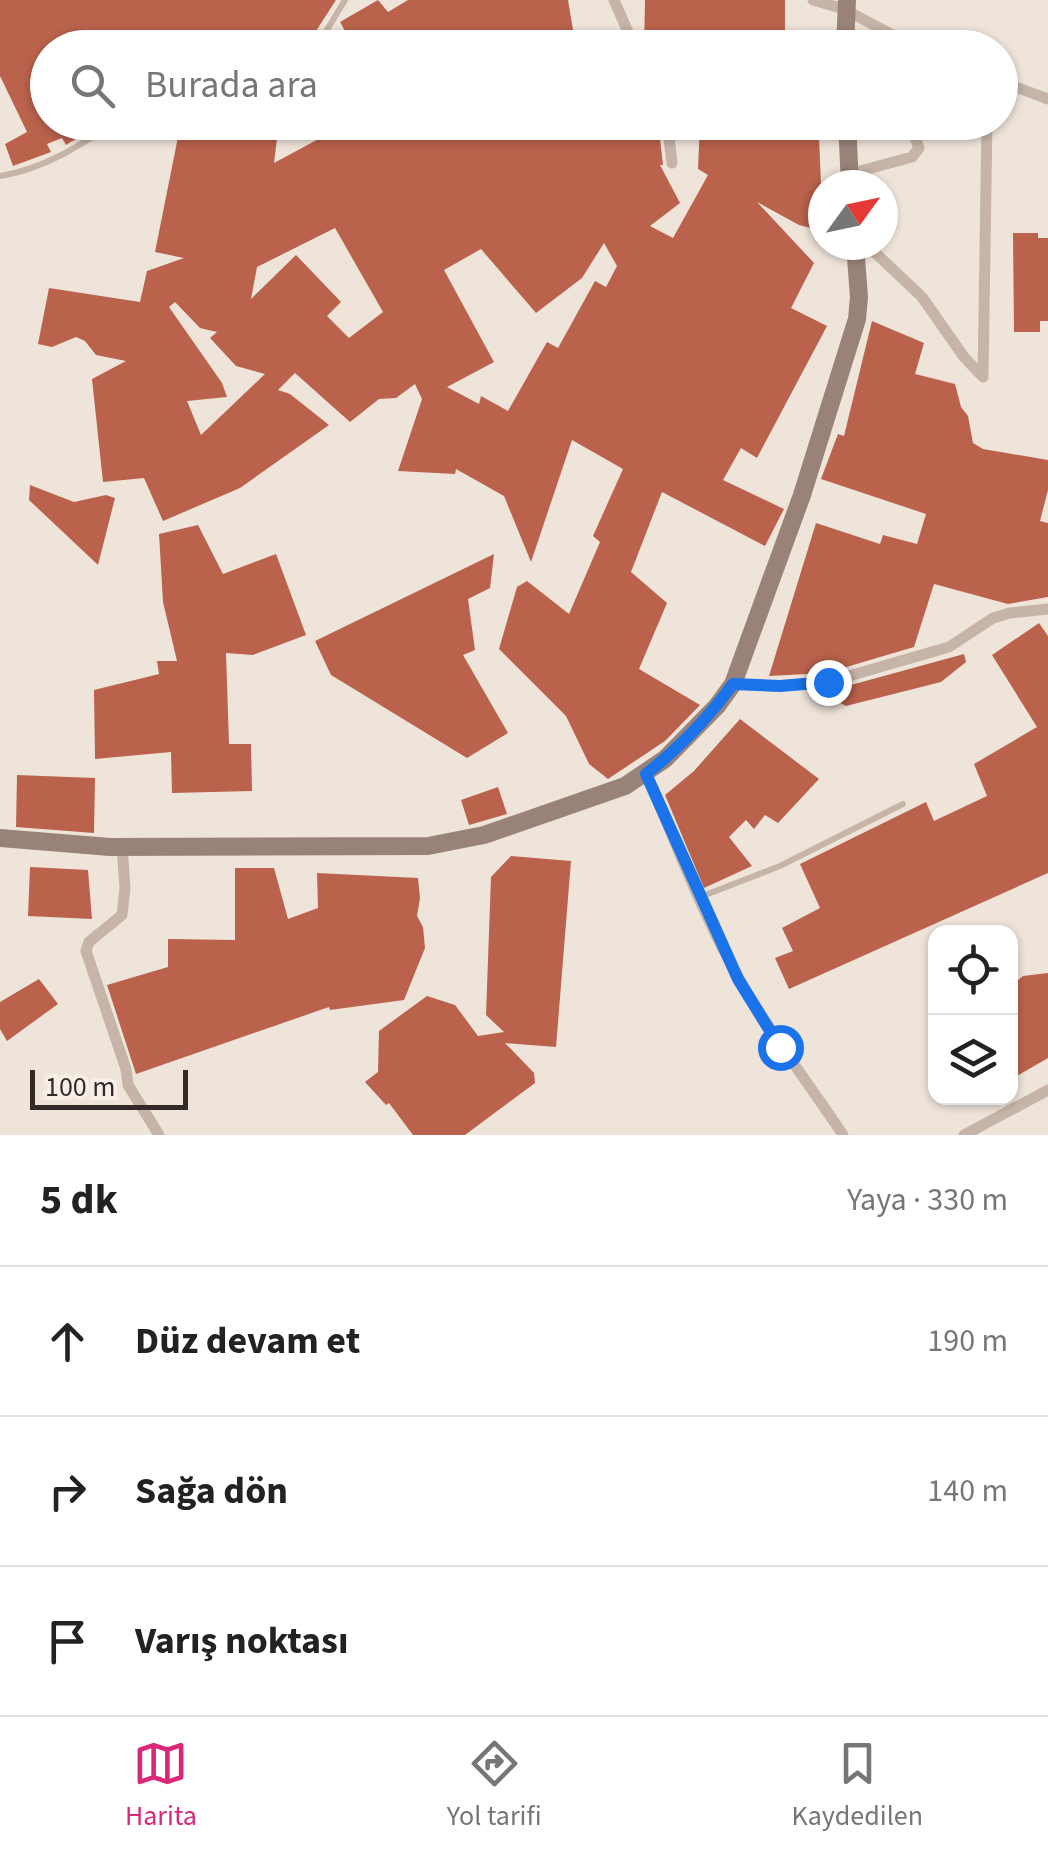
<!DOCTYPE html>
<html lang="tr">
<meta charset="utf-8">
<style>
:root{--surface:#fff;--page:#f6f6f6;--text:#222;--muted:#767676;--line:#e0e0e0;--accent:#db2777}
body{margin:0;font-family:"Source Sans 3",sans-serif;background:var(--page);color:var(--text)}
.controls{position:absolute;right:30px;bottom:30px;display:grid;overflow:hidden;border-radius:20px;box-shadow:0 2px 8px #0004}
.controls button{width:90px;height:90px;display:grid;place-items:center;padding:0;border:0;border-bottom:2px solid var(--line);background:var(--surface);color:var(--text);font:50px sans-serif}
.compass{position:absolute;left:808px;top:170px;width:90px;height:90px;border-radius:50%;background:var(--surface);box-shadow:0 2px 8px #0004;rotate:57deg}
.scale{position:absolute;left:30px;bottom:25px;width:158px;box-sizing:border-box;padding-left:10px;border:5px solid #332a27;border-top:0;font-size:28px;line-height:35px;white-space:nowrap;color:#332a27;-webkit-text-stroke:8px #f7eee6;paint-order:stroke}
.stop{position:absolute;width:30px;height:30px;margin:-22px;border:8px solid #1a73e8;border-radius:50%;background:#fff}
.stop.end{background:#1a73e8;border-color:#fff;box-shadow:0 2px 10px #0008}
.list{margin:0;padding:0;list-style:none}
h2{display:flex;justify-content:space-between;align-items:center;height:130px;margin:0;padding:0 40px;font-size:42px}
h2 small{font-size:32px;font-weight:400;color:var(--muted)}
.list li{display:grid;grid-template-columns:65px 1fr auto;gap:30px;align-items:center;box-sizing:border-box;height:150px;padding:0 40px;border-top:2px solid var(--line)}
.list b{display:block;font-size:38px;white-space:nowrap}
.list em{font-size:32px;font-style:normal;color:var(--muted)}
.icon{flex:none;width:55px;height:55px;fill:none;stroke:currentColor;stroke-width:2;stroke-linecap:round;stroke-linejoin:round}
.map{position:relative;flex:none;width:1048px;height:1135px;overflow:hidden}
.search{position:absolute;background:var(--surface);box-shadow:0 2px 8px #0004;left:30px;right:30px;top:30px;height:110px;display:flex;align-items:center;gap:25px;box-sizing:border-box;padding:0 35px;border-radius:55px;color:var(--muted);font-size:38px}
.sheet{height:580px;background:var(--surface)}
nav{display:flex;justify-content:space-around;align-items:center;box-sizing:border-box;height:140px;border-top:2px solid var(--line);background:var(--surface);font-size:28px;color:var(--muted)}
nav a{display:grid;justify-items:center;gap:5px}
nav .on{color:var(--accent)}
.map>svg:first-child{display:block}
.building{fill:#ba624c;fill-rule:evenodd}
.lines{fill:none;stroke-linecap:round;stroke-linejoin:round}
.lane{stroke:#c5b4a7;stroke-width:6}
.street{stroke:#c5b4a7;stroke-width:11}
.secondary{stroke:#998379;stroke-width:18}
.route{stroke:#1a73e8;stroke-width:12}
</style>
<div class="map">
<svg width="1048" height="1135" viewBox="0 0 1048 1135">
<rect width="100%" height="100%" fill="#efe4da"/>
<path class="building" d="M 0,0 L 336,0 L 305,48 L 48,48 L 48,122 L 103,122 L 66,145 L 62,138 L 47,144 L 51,152 L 13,166 L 5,144 L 27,132 L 0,76 Z
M 378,0 L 388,12 L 408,0 L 568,0 L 576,48 L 326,48 L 345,31 L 340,22 Z
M 645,0 L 785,0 L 785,48 L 644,48 Z
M 181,122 L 231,122 L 230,126 L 252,131 L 254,128 L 261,130 L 262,122 L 279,122 L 274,163 L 350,122 L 658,122 L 663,165 L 660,165 L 680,203 L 650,226 L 673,238 L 708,175 L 698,169 L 700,122 L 779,125 L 778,140 L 819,137 L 823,231 L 799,225 L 757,202 L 814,263 L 791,308 L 827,326 L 757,458 L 741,448 L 723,480 L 784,509 L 765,546 L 662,492 L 631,572 L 667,603 L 639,669 L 700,705 L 665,741 L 608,779 L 589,764 L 566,716 L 499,649 L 517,587 L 527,581 L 569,614 L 600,542 L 593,536 L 623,469 L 572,440 L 531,562 L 504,496 L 456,469 L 455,474 L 398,471 L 422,399 L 415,384 L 396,398 L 379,399 L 350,422 L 295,373 L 278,390 L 290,394 L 329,425 L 240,488 L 163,521 L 144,478 L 103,482 L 92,379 L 126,361 L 96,355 L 85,341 L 76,337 L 52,347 L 38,344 L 49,288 L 140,302 L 147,271 L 184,258 L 155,252 ZM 335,228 L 383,312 L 349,338 L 327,316 L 341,302 L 296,255 L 251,299 L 257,267 ZM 604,243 L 617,266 L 606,287 L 595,281 L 558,348 L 547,342 L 508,411 L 481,396 L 479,404 L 447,387 L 494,362 L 444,270 L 481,249 L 536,313 L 582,278 ZM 175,302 L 200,328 L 217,332 L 210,338 L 236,366 L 265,374 L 201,435 L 187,401 L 227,397 L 222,383 L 169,307 Z
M 1013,233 L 1038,233 L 1038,238 L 1048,238 L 1048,321 L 1040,321 L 1040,332 L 1014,332 Z
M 872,321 L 924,343 L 915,374 L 955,384 L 961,407 L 968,416 L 973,443 L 983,449 L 1048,460 L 1048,490 L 1040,521 L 1048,523 L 1048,597 L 1008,604 L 934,584 L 914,647 L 826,673 L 769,676 L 816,523 L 880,544 L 883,535 L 917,544 L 926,514 L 821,479 L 838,434 L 844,436 Z
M 30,485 L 74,502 L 106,495 L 115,498 L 98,565 L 29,500 Z
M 198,525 L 223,574 L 276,554 L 306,635 L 253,655 L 226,653 L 229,744 L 251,744 L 252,791 L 172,793 L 171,752 L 95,759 L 94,690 L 159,674 L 157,661 L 177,661 L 163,602 L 159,534 Z
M 494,554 L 490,588 L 468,599 L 475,650 L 463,655 L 508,733 L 467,758 L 331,675 L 315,641 Z
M 1039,623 L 1048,636 L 1048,873 L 789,989 L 775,958 L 793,951 L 782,928 L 820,908 L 800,864 L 926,802 L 934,821 L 987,796 L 974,764 L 1037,727 L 992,655 Z
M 964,654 L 966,662 L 941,682 L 846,706 L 833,699 L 829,691 Z
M 740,719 L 819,779 L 778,823 L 765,815 L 754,829 L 746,820 L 729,837 L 752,866 L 704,888 L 665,795 L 694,771 Z
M 17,775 L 95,778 L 94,833 L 16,827 Z
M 498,787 L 507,814 L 469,825 L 461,800 Z
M 511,856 L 571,861 L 556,1047 L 505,1043 L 534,1073 L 535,1083 L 465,1135 L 413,1135 L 389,1103 L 386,1105 L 365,1082 L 378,1072 L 379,1031 L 427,996 L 455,1005 L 478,1036 L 504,1032 L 486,1015 L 491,877 Z
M 30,867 L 88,870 L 92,919 L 28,916 Z
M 235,868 L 274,868 L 288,919 L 318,908 L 317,873 L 418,878 L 420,898 L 417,916 L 423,927 L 425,948 L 404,1000 L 330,1010 L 329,1007 L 136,1074 L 107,985 L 168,967 L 168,939 L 235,940 Z
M 1048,973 L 1048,1058 L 1010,1080 L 1012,985 L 1023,976 Z
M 39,979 L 58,1004 L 7,1041 L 0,1029 L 0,1002 Z"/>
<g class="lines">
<path class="lane" d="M 316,48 L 345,0
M 0,176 C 44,169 79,146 116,122
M 700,897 L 780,866 L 903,804"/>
<path class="street" d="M 614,0 L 635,48
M 813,0 L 844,9 L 917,48
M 1000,81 L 1048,99
M 667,122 L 672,163
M 849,174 L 912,157 L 919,148 L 909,122
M 867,245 L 922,297 L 964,357 L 983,377
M 983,377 L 987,122
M 733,684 L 780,686 L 828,682 L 949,647 L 993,618 L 1010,613 L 1048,609
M 646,773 C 676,843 703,917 741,982 C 772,1036 809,1084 843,1135
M 122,846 L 125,888 L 122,915 L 89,942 L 86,951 L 126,1069 L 128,1085 L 159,1135
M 964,1135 L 1048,1090"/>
<path class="secondary" d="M 845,48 L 847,0
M 847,122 L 850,185
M 0,838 L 110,847 L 428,846 L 484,835 L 625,786 L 665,759 L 717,706 L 733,684 L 802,495 L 857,319 L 859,297 L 855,245"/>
</g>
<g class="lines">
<path class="route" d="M 780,1047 L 738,979 L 646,774 C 679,748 709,717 733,684 L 780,686 L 828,682"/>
</g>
</svg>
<div class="controls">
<button><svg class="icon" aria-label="locate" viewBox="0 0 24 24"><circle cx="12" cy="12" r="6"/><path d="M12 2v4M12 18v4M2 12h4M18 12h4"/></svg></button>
<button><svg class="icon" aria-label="layers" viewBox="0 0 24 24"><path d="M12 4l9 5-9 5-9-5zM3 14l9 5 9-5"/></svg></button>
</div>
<svg class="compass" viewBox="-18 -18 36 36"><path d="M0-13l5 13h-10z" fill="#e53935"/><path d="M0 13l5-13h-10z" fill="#767676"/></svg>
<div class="scale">100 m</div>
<div class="stop" style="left:780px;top:1047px"></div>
<div class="stop end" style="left:828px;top:682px"></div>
<div class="search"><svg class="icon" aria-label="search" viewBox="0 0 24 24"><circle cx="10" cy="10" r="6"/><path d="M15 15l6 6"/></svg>Burada ara</div>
</div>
<section class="sheet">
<h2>5 dk<small>Yaya · 330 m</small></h2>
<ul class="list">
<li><svg class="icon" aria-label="ahead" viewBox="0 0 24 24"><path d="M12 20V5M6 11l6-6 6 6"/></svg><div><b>Düz devam et</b></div><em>190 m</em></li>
<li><svg class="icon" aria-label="right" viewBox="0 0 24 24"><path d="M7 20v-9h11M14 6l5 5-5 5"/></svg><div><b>Sağa dön</b></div><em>140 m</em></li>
<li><svg class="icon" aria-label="arrive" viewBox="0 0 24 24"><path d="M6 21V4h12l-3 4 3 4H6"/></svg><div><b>Varış noktası</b></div></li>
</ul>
</section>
<nav>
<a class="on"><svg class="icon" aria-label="map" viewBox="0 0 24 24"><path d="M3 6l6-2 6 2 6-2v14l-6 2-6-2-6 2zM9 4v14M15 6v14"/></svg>Harita</a>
<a><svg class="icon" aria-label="directions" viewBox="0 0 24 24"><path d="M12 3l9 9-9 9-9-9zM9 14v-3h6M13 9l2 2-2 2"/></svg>Yol tarifi</a>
<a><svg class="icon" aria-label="saved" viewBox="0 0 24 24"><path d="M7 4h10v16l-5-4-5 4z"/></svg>Kaydedilen</a>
</nav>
